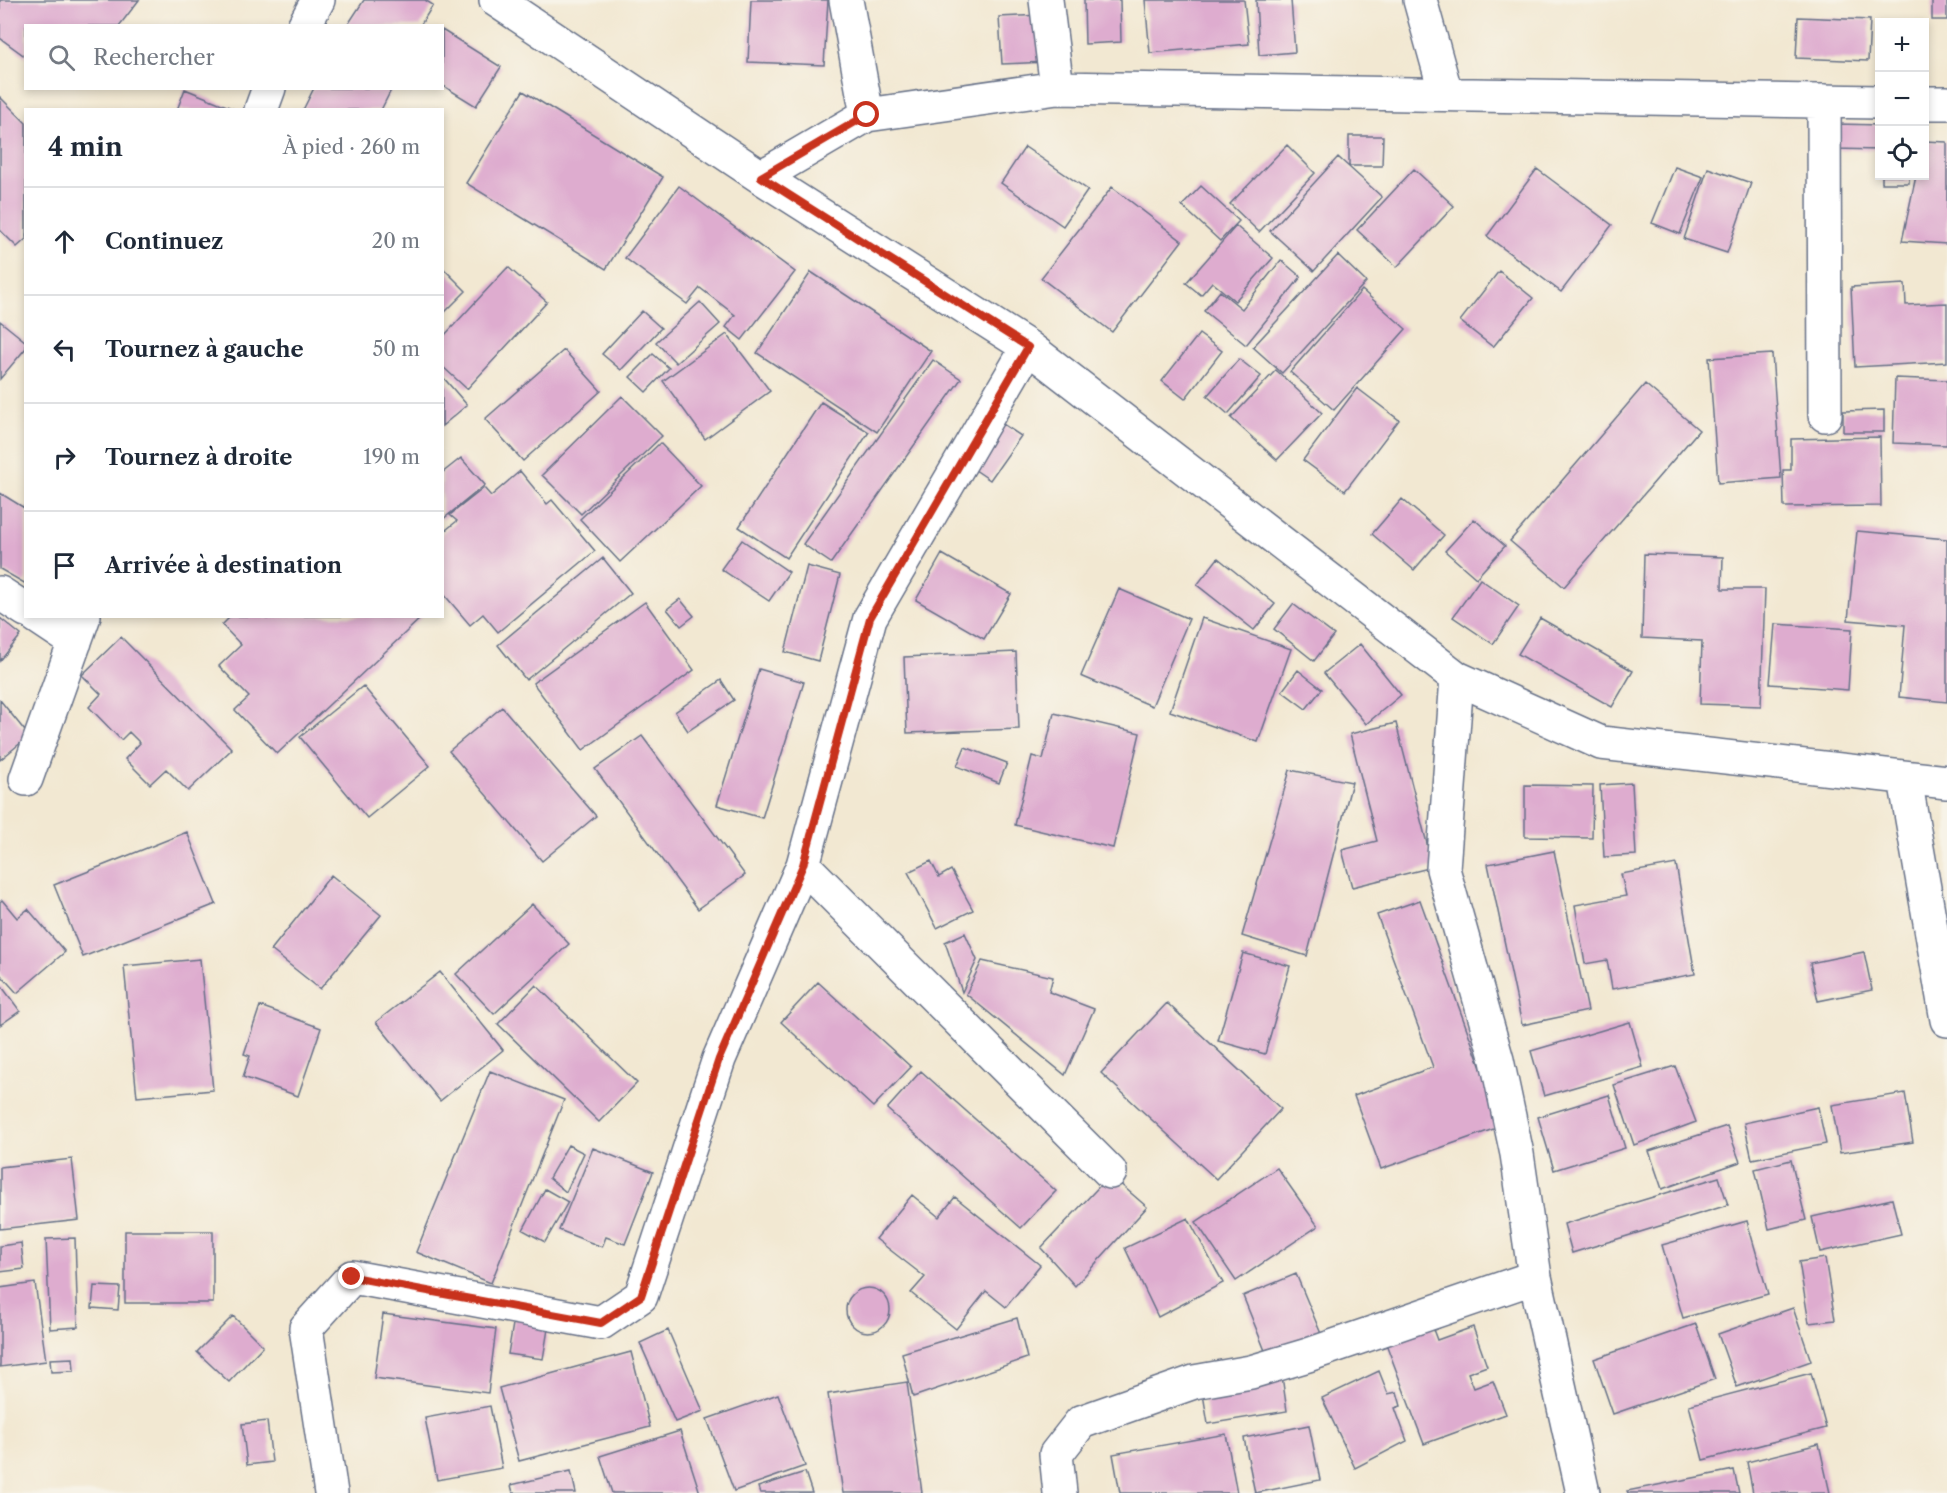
<!DOCTYPE html>
<html lang="fr">
<meta charset="utf-8">
<style>
:root{--surface:#fff;--page:#f2f2f3;--text:#1f2937;--muted:#747a83;--line:#e0e1e3}
body{margin:0;font-family:"Libre Caslon Text",serif;background:var(--page);color:var(--text)}
.controls{position:absolute;right:18px;top:18px;display:grid;overflow:hidden;border-radius:0px;box-shadow:0 3px 9px #0003}
.controls button{width:54px;height:54px;display:grid;place-items:center;padding:0;border:0;border-bottom:2px solid var(--line);background:var(--surface);color:var(--text);font:30px sans-serif}
.stop{position:absolute;width:18px;height:18px;margin:-14px;border:4px solid #c8321e;border-radius:50%;background:#fff}
.stop.end{background:#c8321e;border-color:#fff;box-shadow:0 2px 6px #0008}
.list{margin:0;padding:0;list-style:none}
h2{display:flex;justify-content:space-between;align-items:center;height:78px;margin:0;padding:0 24px;font-size:26px}
h2 small{font-size:20px;font-weight:400;color:var(--muted)}
.list li{display:grid;grid-template-columns:39px 1fr auto;gap:18px;align-items:center;box-sizing:border-box;height:108px;padding:0 24px;border-top:2px solid var(--line)}
.list b{display:block;font-size:22px;white-space:nowrap}
.list em{font-size:20px;font-style:normal;color:var(--muted)}
.icon{flex:none;width:33px;height:33px;fill:none;stroke:currentColor;stroke-width:2;stroke-linecap:round;stroke-linejoin:round}
.map{position:relative;flex:none;width:1947px;height:1493px;overflow:hidden}
.search{position:absolute;background:var(--surface);box-shadow:0 3px 9px #0003;left:24px;top:24px;width:420px;height:66px;display:flex;align-items:center;gap:15px;box-sizing:border-box;padding:0 21px;border-radius:0px;color:var(--muted);font-size:22px}
.panel{position:absolute;background:var(--surface);box-shadow:0 3px 9px #0003;left:24px;top:108px;width:420px;height:510px;border-radius:0px}
.map>svg:first-child{display:block}
.building{fill:#deaccf}
.lines{fill:none;stroke-linecap:round;stroke-linejoin:round}
.minor-casing{stroke:#667087;stroke-width:36}
.minor{stroke:#fff;stroke-width:33}
.route{stroke:#c8321e;stroke-width:8}
</style>
<div class="map">
<svg width="1947" height="1493" viewBox="0 0 1947 1493">
<rect width="100%" height="100%" fill="#f7f3e8"/>
<filter id="ink" filterUnits="userSpaceOnUse"><feTurbulence type="fractalNoise" baseFrequency=".0167" numOctaves="2"/><feDisplacementMap in="SourceGraphic" scale="12" xChannelSelector="R" yChannelSelector="G"/><feConvolveMatrix kernelMatrix="1 2 1 2 8 2 1 2 1" color-interpolation-filters="sRGB"/></filter>
<filter id="wash" filterUnits="userSpaceOnUse"><feTurbulence type="fractalNoise" baseFrequency=".008" numOctaves="4" result="noise"/><feDisplacementMap in="SourceGraphic" scale="24" xChannelSelector="R" yChannelSelector="G"/><feGaussianBlur stdDeviation="1.35" result="paint"/><feColorMatrix in="noise" values="0 0 0 0 0 0 0 0 0 0 0 0 0 0 0 0 0 1.4 0 .05"/><feComposite in="paint" operator="in"/></filter>
<g filter="url(#wash)">
<rect width="100%" height="100%" fill="#f2e8d2"/>
<g id="blocks">
<path class="building" d="M 0,0 L 139,0 L 119,26 L 26,26 L 26,57 L 0,38 Z
M 364,0 L 425,0 L 433,5 L 420,26 L 347,26 Z
M 751,0 L 828,0 L 824,65 L 748,62 Z
M 1084,0 L 1120,0 L 1121,42 L 1085,44 Z
M 1145,0 L 1244,0 L 1249,44 L 1150,53 Z
M 1256,0 L 1291,0 L 1295,52 L 1259,55 Z
M 1932,0 L 1947,0 L 1947,20 L 1932,20 Z
M 1043,15 L 1046,62 L 1002,64 L 999,17 Z
M 1798,17 L 1870,20 L 1868,61 L 1796,58 Z
M 442,30 L 501,67 L 476,106 L 442,85 Z
M 314,88 L 392,88 L 381,110 L 303,110 Z
M 185,89 L 234,109 L 234,110 L 177,110 Z
M 523,91 L 663,177 L 606,269 L 466,183 Z
M 0,97 L 26,123 L 26,239 L 17,247 L 0,230 Z
M 1836,124 L 1880,125 L 1880,150 L 1835,149 Z
M 1349,136 L 1383,136 L 1382,166 L 1349,166 Z
M 1924,141 L 1947,142 L 1947,244 L 1902,241 L 1916,176 L 1924,176 Z
M 1287,145 L 1315,173 L 1259,232 L 1230,204 Z
M 1025,147 L 1088,190 L 1063,226 L 1001,183 Z
M 1338,157 L 1382,197 L 1314,271 L 1270,231 Z
M 1675,167 L 1703,177 L 1680,234 L 1652,223 Z
M 1708,168 L 1751,183 L 1727,253 L 1684,239 Z
M 1414,169 L 1454,206 L 1397,267 L 1357,230 Z
M 1537,169 L 1612,225 L 1561,292 L 1487,236 Z
M 1882,176 L 1909,176 L 1909,183 L 1882,183 Z
M 679,186 L 795,272 L 742,340 L 726,327 L 735,315 L 700,288 L 687,304 L 625,258 Z
M 1201,186 L 1239,221 L 1220,241 L 1182,206 Z
M 1112,187 L 1182,241 L 1112,332 L 1041,278 Z
M 1236,226 L 1273,258 L 1235,301 L 1212,282 L 1201,295 L 1186,283 Z
M 1338,255 L 1366,282 L 1282,373 L 1253,347 Z
M 1281,260 L 1301,277 L 1246,345 L 1204,311 L 1220,291 L 1242,309 Z
M 442,267 L 466,291 L 442,315 Z
M 508,267 L 547,302 L 467,389 L 442,366 L 442,338 Z
M 1499,271 L 1533,298 L 1493,347 L 1460,321 Z
M 811,272 L 931,351 L 877,432 L 757,353 Z
M 1905,284 L 1906,305 L 1947,303 L 1947,362 L 1855,367 L 1851,287 Z
M 1362,290 L 1406,329 L 1334,410 L 1290,372 Z
M 700,302 L 720,324 L 676,363 L 656,342 Z
M 642,311 L 661,328 L 621,370 L 602,354 Z
M 0,321 L 26,342 L 26,348 L 0,379 Z
M 727,334 L 770,391 L 705,439 L 663,381 Z
M 1199,334 L 1222,351 L 1185,399 L 1162,381 Z
M 564,350 L 601,391 L 523,461 L 485,419 Z
M 653,354 L 669,368 L 646,392 L 630,377 Z
M 1772,354 L 1781,478 L 1718,483 L 1709,358 Z
M 1239,359 L 1261,376 L 1228,414 L 1207,396 Z
M 933,360 L 961,379 L 831,563 L 803,544 Z
M 1276,370 L 1322,413 L 1277,460 L 1231,418 Z
M 442,376 L 467,405 L 442,426 Z
M 1895,378 L 1947,380 L 1947,445 L 1893,443 Z
M 1645,384 L 1699,430 L 1564,587 L 1510,541 Z
M 1357,388 L 1399,420 L 1345,491 L 1303,460 Z
M 622,396 L 662,436 L 581,514 L 542,475 Z
M 821,402 L 869,432 L 786,558 L 739,527 Z
M 1884,410 L 1884,432 L 1843,432 L 1843,411 Z
M 995,419 L 1021,436 L 990,480 L 965,463 Z
M 1880,437 L 1881,506 L 1784,507 L 1783,470 L 1791,470 L 1791,439 Z
M 660,443 L 701,486 L 620,562 L 580,519 Z
M 461,458 L 485,485 L 442,520 L 442,473 Z
M 520,471 L 547,504 L 552,500 L 595,551 L 498,632 L 483,614 L 470,625 L 442,592 L 442,533 L 457,521 L 450,515 L 484,488 L 491,496 Z
M 0,493 L 26,509 L 26,584 L 0,569 Z
M 1402,499 L 1444,535 L 1414,570 L 1372,534 Z
M 1474,519 L 1505,546 L 1476,578 L 1445,551 Z
M 1857,531 L 1947,539 L 1947,702 L 1899,697 L 1905,625 L 1848,620 Z
M 742,540 L 789,572 L 769,601 L 721,569 Z
M 942,554 L 1011,594 L 984,639 L 916,600 Z
M 1644,554 L 1723,557 L 1722,589 L 1765,589 L 1761,706 L 1700,704 L 1702,641 L 1642,638 Z
M 603,558 L 631,593 L 526,680 L 498,645 Z
M 1218,558 L 1275,604 L 1254,630 L 1197,585 Z
M 807,566 L 840,575 L 818,661 L 785,652 Z
M 1480,579 L 1519,606 L 1493,644 L 1453,617 Z
M 1119,589 L 1189,619 L 1152,706 L 1081,676 Z
M 680,599 L 694,616 L 681,626 L 667,609 Z
M 645,602 L 694,670 L 583,750 L 533,683 Z
M 1293,604 L 1334,635 L 1314,661 L 1274,629 Z
M 231,616 L 265,616 L 267,619 L 269,616 L 423,616 L 277,754 L 235,710 L 249,697 L 219,666 L 241,645 L 222,625 Z
M 0,618 L 21,635 L 0,661 Z
M 1202,618 L 1291,649 L 1258,742 L 1170,711 Z
M 1540,618 L 1633,671 L 1612,707 L 1518,654 Z
M 1775,624 L 1852,629 L 1848,690 L 1770,684 Z
M 121,637 L 232,749 L 188,791 L 166,769 L 150,784 L 125,759 L 140,743 L 129,732 L 121,740 L 89,707 L 101,694 L 82,675 Z
M 1360,644 L 1401,695 L 1366,724 L 1324,673 Z
M 1016,652 L 1019,729 L 907,733 L 904,657 Z
M 759,669 L 804,682 L 762,818 L 717,805 Z
M 1298,670 L 1322,689 L 1306,709 L 1282,691 Z
M 721,680 L 734,700 L 688,731 L 675,712 Z
M 363,686 L 430,766 L 367,818 L 300,737 Z
M 0,700 L 29,736 L 0,760 Z
M 502,707 L 596,816 L 542,861 L 449,751 Z
M 1054,713 L 1140,733 L 1113,848 L 1015,825 L 1032,756 L 1043,759 Z
M 1396,723 L 1433,867 L 1352,887 L 1342,850 L 1377,841 L 1350,734 Z
M 642,736 L 745,875 L 698,909 L 595,769 Z
M 965,747 L 1007,763 L 999,783 L 957,766 Z
M 1290,770 L 1352,782 L 1307,956 L 1242,936 Z
M 1632,783 L 1636,855 L 1604,857 L 1600,785 Z
M 1525,785 L 1593,786 L 1592,838 L 1525,837 Z
M 187,832 L 216,904 L 83,957 L 54,885 Z
M 1554,851 L 1588,1011 L 1522,1025 L 1488,864 Z
M 931,861 L 939,877 L 951,870 L 973,910 L 937,928 L 908,872 Z
M 1676,864 L 1695,974 L 1612,989 L 1607,960 L 1585,964 L 1575,905 L 1626,896 L 1621,874 Z
M 331,875 L 381,915 L 320,989 L 271,950 Z
M 2,900 L 17,918 L 28,909 L 65,952 L 17,993 L 0,974 L 0,902 Z
M 1420,900 L 1502,1126 L 1381,1169 L 1354,1096 L 1433,1067 L 1377,915 Z
M 532,904 L 569,944 L 494,1014 L 456,974 Z
M 965,933 L 977,960 L 962,992 L 945,942 Z
M 1864,952 L 1872,990 L 1818,1001 L 1810,963 Z
M 1243,953 L 1290,966 L 1265,1054 L 1218,1041 Z
M 200,959 L 213,1090 L 137,1097 L 124,966 Z
M 982,961 L 1053,977 L 1049,992 L 1094,1009 L 1065,1075 L 966,994 Z
M 440,972 L 503,1050 L 440,1101 L 376,1022 Z
M 818,982 L 911,1067 L 873,1107 L 781,1022 Z
M 0,984 L 20,1011 L 0,1025 Z
M 536,985 L 637,1083 L 599,1122 L 498,1024 Z
M 1167,1003 L 1281,1109 L 1216,1179 L 1101,1073 Z
M 260,1006 L 321,1028 L 298,1096 L 243,1077 L 250,1056 L 244,1054 Z
M 1630,1022 L 1643,1067 L 1544,1096 L 1531,1051 Z
M 1675,1066 L 1696,1122 L 1634,1145 L 1614,1085 Z
M 490,1071 L 564,1100 L 491,1283 L 416,1252 Z
M 921,1071 L 1056,1191 L 1021,1228 L 887,1109 Z
M 1905,1093 L 1913,1142 L 1840,1153 L 1832,1105 Z
M 1609,1095 L 1625,1148 L 1554,1170 L 1538,1117 Z
M 1818,1107 L 1826,1144 L 1752,1159 L 1744,1123 Z
M 1727,1126 L 1740,1162 L 1662,1189 L 1649,1151 Z
M 568,1145 L 584,1153 L 566,1192 L 549,1178 Z
M 593,1148 L 653,1172 L 625,1244 L 606,1237 L 602,1247 L 559,1230 Z
M 72,1159 L 79,1220 L 0,1229 L 0,1167 Z
M 1791,1160 L 1806,1220 L 1769,1229 L 1755,1169 Z
M 1277,1168 L 1318,1226 L 1236,1281 L 1196,1222 Z
M 1110,1175 L 1147,1207 L 1075,1286 L 1041,1248 Z
M 1719,1177 L 1728,1205 L 1572,1253 L 1564,1224 Z
M 545,1189 L 568,1202 L 545,1242 L 523,1230 Z
M 912,1195 L 939,1217 L 955,1197 L 1040,1265 L 1006,1307 L 986,1291 L 956,1329 L 911,1293 L 925,1277 L 876,1239 Z
M 1892,1199 L 1901,1234 L 1820,1252 L 1812,1217 Z
M 1188,1218 L 1223,1283 L 1158,1317 L 1125,1248 Z
M 1747,1221 L 1768,1294 L 1683,1318 L 1662,1245 Z
M 125,1231 L 213,1231 L 213,1303 L 125,1303 Z
M 75,1238 L 78,1327 L 50,1329 L 46,1239 Z
M 21,1243 L 24,1269 L 0,1272 L 0,1246 Z
M 1825,1258 L 1835,1320 L 1809,1323 L 1799,1262 Z
M 1296,1274 L 1324,1341 L 1270,1363 L 1243,1296 Z
M 35,1283 L 46,1361 L 0,1367 L 0,1288 Z
M 94,1286 L 120,1287 L 118,1310 L 92,1308 Z
M846 1310a22 22 0 1 1 44 0a22 22 0 1 1-44 0Z
M 1793,1308 L 1811,1361 L 1737,1387 L 1718,1334 Z
M 383,1314 L 496,1329 L 488,1393 L 374,1378 Z
M 233,1316 L 263,1346 L 229,1382 L 197,1352 Z
M 1428,1316 L 1437,1340 L 1473,1327 L 1487,1366 L 1468,1373 L 1474,1388 L 1493,1381 L 1506,1414 L 1424,1444 L 1382,1333 Z
M 514,1318 L 549,1323 L 543,1359 L 508,1354 Z
M 1017,1318 L 1027,1358 L 913,1397 L 902,1353 Z
M 1696,1324 L 1715,1379 L 1613,1414 L 1594,1359 Z
M 668,1330 L 703,1411 L 675,1422 L 640,1343 Z
M 631,1352 L 650,1427 L 519,1461 L 499,1388 Z
M 73,1358 L 74,1371 L 51,1372 L 50,1359 Z
M 1281,1369 L 1287,1411 L 1208,1424 L 1201,1382 Z
M 1379,1371 L 1388,1394 L 1397,1392 L 1401,1406 L 1395,1408 L 1407,1441 L 1355,1468 L 1322,1398 Z
M 1811,1373 L 1826,1428 L 1703,1460 L 1689,1405 Z
M 907,1382 L 922,1493 L 843,1493 L 828,1394 Z
M 778,1394 L 805,1466 L 734,1491 L 707,1419 Z
M 490,1406 L 502,1468 L 437,1480 L 425,1418 Z
M 267,1421 L 272,1462 L 247,1465 L 242,1424 Z
M 1309,1425 L 1320,1480 L 1255,1493 L 1244,1438 Z
M 680,1431 L 700,1493 L 612,1493 L 600,1456 Z
M 1226,1434 L 1237,1493 L 1120,1493 L 1113,1454 Z
M 1819,1444 L 1830,1493 L 1753,1493 L 1747,1462 Z
M 1734,1470 L 1739,1493 L 1628,1493 L 1627,1491 Z
M 571,1471 L 576,1493 L 513,1493 L 511,1485 Z
M 805,1472 L 812,1493 L 760,1493 L 758,1487 Z"/>
</g>
</g>
<g filter="url(#ink)">
<use href="#blocks" fill-opacity="0" stroke="#667087" stroke-width="1.5"/>
<g class="lines">
<defs>
<path id="minor" d="M 496,0 L 761,177 L 1028,347 L 1457,678 L 1601,743 L 1947,782
M 846,0 L 867,115
M 1046,0 L 1057,88
M 1420,0 L 1446,94
M 304,26 L 318,0
M 1824,101 L 1825,415
M 1924,103 L 1947,103
M 261,110 L 269,88
M 761,177 L 867,115 L 1057,88 L 1880,102
M 0,593 L 26,610
M 36,616 L 75,642
M 1457,678 L 1443,869 L 1497,1060 L 1517,1154 L 1535,1277 L 1583,1493
M 26,779 L 84,616
M 1905,779 L 1947,1020
M 803,865 L 1110,1172
M 331,1493 L 306,1328 L 352,1277 L 601,1323 L 641,1296 L 719,1059 L 803,865 L 870,618 L 1028,347
M 1060,1493 L 1056,1454 L 1081,1422 L 1194,1382 L 1251,1372 L 1308,1355 L 1535,1277"/>
</defs>
<use href="#minor" class="minor-casing"/>
<use href="#minor" class="minor"/>
</g>
</g>
<g class="lines" filter="url(#ink)">
<path class="route" d="M 352,1277 L 601,1323 L 641,1296 L 719,1059 L 803,865 L 870,618 L 1028,347 L 761,177 L 867,115"/>
</g>
</svg>
<div class="controls">
<button>+</button>
<button>−</button>
<button><svg class="icon" aria-label="locate" viewBox="0 0 24 24"><circle cx="12" cy="12" r="6"/><path d="M12 2v4M12 18v4M2 12h4M18 12h4"/></svg></button>
</div>
<div class="stop" style="left:867px;top:115px"></div>
<div class="stop end" style="left:352px;top:1277px"></div>
<div class="search"><svg class="icon" aria-label="search" viewBox="0 0 24 24"><circle cx="10" cy="10" r="6"/><path d="M15 15l6 6"/></svg>Rechercher</div>
<section class="panel">
<h2>4 min<small>À pied · 260 m</small></h2>
<ul class="list">
<li><svg class="icon" aria-label="ahead" viewBox="0 0 24 24"><path d="M12 20V5M6 11l6-6 6 6"/></svg><div><b>Continuez</b></div><em>20 m</em></li>
<li><svg class="icon" aria-label="left" viewBox="0 0 24 24"><path d="M17 20v-9H6M10 6l-5 5 5 5"/></svg><div><b>Tournez à gauche</b></div><em>50 m</em></li>
<li><svg class="icon" aria-label="right" viewBox="0 0 24 24"><path d="M7 20v-9h11M14 6l5 5-5 5"/></svg><div><b>Tournez à droite</b></div><em>190 m</em></li>
<li><svg class="icon" aria-label="arrive" viewBox="0 0 24 24"><path d="M6 21V4h12l-3 4 3 4H6"/></svg><div><b>Arrivée à destination</b></div></li>
</ul>
</section>
</div>
